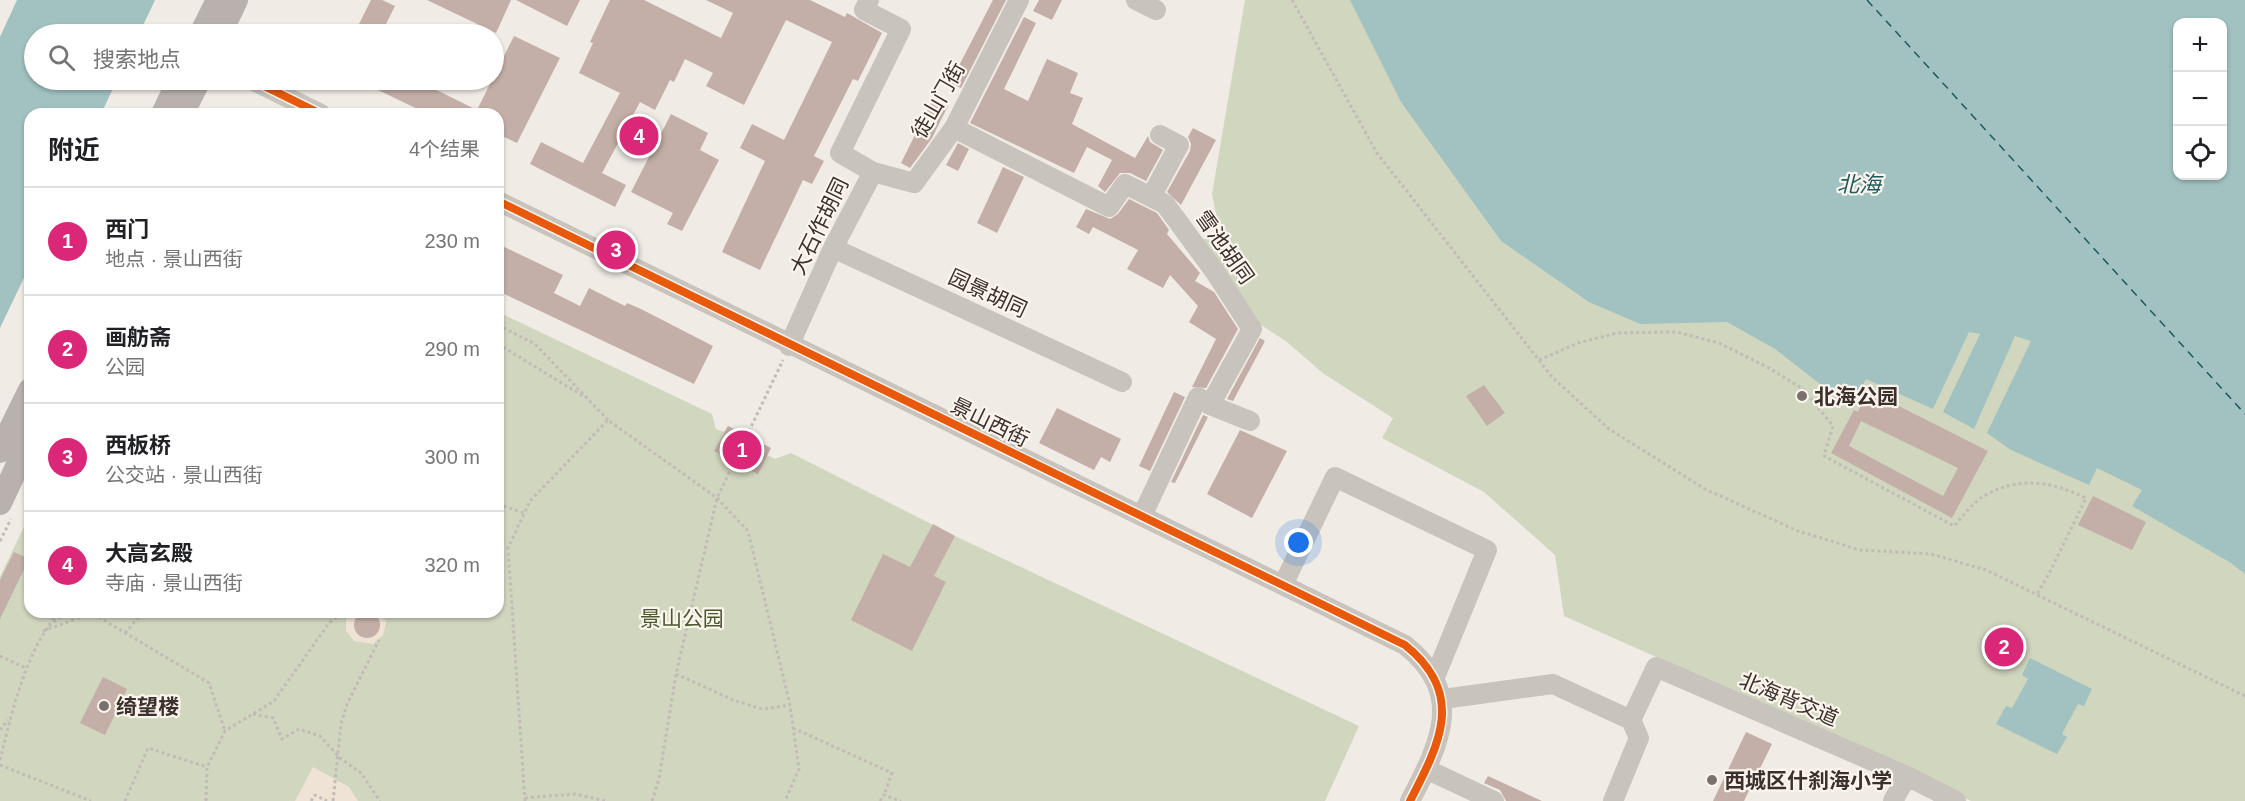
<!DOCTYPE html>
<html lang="zh">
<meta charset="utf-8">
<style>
:root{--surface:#fff;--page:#f2f2f2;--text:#202124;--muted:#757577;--line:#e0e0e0;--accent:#db2777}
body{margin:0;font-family:Arial,"Noto Sans SC",sans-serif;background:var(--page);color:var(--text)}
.controls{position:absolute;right:18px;top:18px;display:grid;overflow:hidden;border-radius:12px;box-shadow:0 2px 4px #0004}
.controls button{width:54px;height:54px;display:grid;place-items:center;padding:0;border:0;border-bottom:2px solid var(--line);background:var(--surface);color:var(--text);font:30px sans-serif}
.you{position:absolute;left:1299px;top:543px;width:21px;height:21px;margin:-15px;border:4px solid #fff;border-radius:50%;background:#1a73e8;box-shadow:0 0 0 9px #1a73e833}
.badge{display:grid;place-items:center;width:39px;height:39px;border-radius:50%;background:var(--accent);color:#fff;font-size:20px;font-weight:700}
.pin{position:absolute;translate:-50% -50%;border:3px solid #fff;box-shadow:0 2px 6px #0006}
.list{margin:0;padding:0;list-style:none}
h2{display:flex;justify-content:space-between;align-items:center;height:78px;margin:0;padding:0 24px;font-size:26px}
h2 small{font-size:20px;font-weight:400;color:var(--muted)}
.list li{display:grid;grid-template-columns:39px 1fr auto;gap:18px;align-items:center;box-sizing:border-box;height:108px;padding:0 24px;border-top:2px solid var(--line)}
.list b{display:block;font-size:22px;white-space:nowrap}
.list p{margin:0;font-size:20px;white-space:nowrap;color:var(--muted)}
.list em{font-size:20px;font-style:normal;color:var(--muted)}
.icon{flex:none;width:33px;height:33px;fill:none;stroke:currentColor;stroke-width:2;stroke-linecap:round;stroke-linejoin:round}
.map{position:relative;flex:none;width:2245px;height:801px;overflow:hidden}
.search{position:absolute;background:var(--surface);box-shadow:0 2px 4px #0004;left:24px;top:24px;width:480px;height:66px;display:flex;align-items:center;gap:15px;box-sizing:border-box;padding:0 21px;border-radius:33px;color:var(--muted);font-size:22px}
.panel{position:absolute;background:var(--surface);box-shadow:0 2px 4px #0004;left:24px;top:108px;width:480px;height:510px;border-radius:18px}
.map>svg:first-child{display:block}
.green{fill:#d1d6bf;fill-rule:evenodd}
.plaza{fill:#eee3d5}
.water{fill:#a1c2c1;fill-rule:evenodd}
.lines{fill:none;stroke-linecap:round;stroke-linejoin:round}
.ferry{stroke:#1f5a5e;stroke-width:1.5;stroke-dasharray:8 6;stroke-linecap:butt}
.building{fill:#c3afa7;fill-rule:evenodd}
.path{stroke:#c2bbb6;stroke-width:3;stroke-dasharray:3 3;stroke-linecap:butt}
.minor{stroke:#c9c3be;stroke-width:20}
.major{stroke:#b8b1ad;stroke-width:24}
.cycleway-casing{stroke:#fbf5ee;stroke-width:11}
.cycleway{stroke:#e8590c;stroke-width:8}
.poi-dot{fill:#7a716c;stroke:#fbf5ee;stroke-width:2}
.labels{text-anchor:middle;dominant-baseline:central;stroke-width:4.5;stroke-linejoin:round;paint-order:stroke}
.street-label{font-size:21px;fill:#3b302b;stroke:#fbf5ee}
.poi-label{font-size:21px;font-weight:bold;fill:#3b302b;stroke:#fbf5ee;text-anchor:start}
.park-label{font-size:21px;fill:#4a5a2e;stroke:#fbf5ee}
.water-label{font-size:22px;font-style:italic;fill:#1f5a5e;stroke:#fbf5ee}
</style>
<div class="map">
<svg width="2245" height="801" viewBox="0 0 2245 801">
<rect width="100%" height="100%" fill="#f0ebe5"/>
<path class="green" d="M 1245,0 L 2245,0 L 2245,801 L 1971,801 L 1899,765 L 1564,616 L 1555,555 L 1484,492 L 1382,438 L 1393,418 L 1324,374 L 1287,342 L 1257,322 L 1201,240 L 1220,234 L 1212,194 ZM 2178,22 L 2222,22 L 2222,176 L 2178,176 Z
M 498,312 L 712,414 L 716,429 L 724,432 L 728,426 L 770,448 L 767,455 L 775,459 L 791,453 L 955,536 L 1359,726 L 1325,801 L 0,801 L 0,577 L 30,514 L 30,612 L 498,612 Z"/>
<path class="plaza" d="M 350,612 L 382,612 L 386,623 L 383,635 L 373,644 L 354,641 L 346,631 L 346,618 Z
M 313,767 L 349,787 L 358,801 L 295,801 Z"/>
<path class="water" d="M 17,0 L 155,0 L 139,34 L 34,34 L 34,80 L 117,80 L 101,114 L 30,114 L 30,265 L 0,328 L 0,37 Z
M 1350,0 L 2245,0 L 2245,574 L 2231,563 L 2132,506 L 2142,490 L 2097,468 L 2089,485 L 2011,450 L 1987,433 L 2031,341 L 2015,336 L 1974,429 L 1943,412 L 1980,334 L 1969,332 L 1933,409 L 1866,379 L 1851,408 L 1775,349 L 1727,322 L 1640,324 L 1589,302 L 1501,241 L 1401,102 ZM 2222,22 L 2222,176 L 2178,176 L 2178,22 Z
M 2030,658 L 2092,689 L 2084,706 L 2078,704 L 2062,734 L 2067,737 L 2057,754 L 1996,724 L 2006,706 L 2012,708 L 2028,679 L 2022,675 Z"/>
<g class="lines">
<path class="ferry" d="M 1867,0 L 2245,414"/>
</g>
<path class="building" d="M 371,0 L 382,0 L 395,6 L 381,34 L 354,34 Z
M 427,0 L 511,0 L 496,33 Z
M 516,0 L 580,0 L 567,26 Z
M 610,0 L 644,0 L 721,38 L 733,13 L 706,0 L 810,0 L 845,17 L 847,13 L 882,33 L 858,81 L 853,79 L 814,156 L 824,161 L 812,184 L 803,180 L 760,270 L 722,252 L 765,161 L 740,148 L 752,124 L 784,140 L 832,42 L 786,20 L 744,105 L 706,86 L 713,73 L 685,59 L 674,82 L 670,80 L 655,110 L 640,102 L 602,173 L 626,185 L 615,207 L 530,164 L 541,142 L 583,163 L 620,93 L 579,73 L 593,43 L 590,42 Z
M 993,0 L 1006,0 L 961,88 L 950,83 Z
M 1039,0 L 1062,0 L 1052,20 L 1033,11 Z
M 1024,17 L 1036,23 L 1004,89 L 1028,101 L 1047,59 L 1078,73 L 1070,93 L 1083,98 L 1072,124 L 1135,158 L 1148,136 L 1150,142 L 1163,150 L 1146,181 L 1130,173 L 1120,173 L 1105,192 L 1098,186 L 1112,160 L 1087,147 L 1074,173 L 970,123 Z
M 514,36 L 560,58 L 517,143 L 498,134 L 498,114 L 428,114 L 357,80 L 403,80 L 414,85 L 416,80 L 477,110 Z
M 933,99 L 948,106 L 932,138 L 910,168 L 901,163 Z
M 671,114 L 708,133 L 700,150 L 719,160 L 682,231 L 667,224 L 673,213 L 631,192 Z
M 1193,128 L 1216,140 L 1181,205 L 1167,192 L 1190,151 L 1191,144 L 1188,137 Z
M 958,143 L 969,149 L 958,171 L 946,165 Z
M 1003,167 L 1024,177 L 997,233 L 977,223 Z
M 1129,199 L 1157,213 L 1169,230 L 1167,234 L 1200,273 L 1195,281 L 1214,292 L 1238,329 L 1206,388 L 1192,387 L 1216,339 L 1189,322 L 1198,306 L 1170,275 L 1163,288 L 1127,269 L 1138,250 L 1093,227 L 1089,234 L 1076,227 L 1086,209 L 1110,219 L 1118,214 Z
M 498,244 L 563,275 L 554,293 L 580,306 L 589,288 L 625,306 L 627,303 L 641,309 L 713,346 L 694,384 L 498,291 Z
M 1260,338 L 1265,341 L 1233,401 L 1227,399 Z
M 1484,385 L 1505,413 L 1487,426 L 1466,396 Z
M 1867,390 L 1988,451 L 1952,518 L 1831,453 L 1854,410 L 1858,412 ZM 1861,421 L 1958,468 L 1943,496 L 1849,446 Z
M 1174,392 L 1185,397 L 1150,471 L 1139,466 Z
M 1057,408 L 1121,439 L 1110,462 L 1101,457 L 1094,470 L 1039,443 Z
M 1203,415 L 1208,417 L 1175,483 L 1171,482 Z
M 728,426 L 771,448 L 758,474 L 714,451 Z
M 1240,430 L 1287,451 L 1252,518 L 1207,494 Z
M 2093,496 L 2146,522 L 2132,550 L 2078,525 Z
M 933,524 L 955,536 L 934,576 L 946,582 L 912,651 L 851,620 L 883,554 L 910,567 Z
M 14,552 L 29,559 L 0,619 L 0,580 Z
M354 625a13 13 0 1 1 26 0a13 13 0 1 1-26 0Z
M 103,677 L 127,689 L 105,735 L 80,723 Z
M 1746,732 L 1772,744 L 1744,801 L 1713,801 Z
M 1488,776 L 1542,801 L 1506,801 L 1500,790 L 1484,783 Z"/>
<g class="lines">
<path class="path" d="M 1292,0 L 1377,153 L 1552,377 L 1609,429 L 1705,489 L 1798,531 L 1860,550 L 1931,554 L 1986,570 L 2245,696
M 498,325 L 535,344 L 608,420
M 498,344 L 583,396
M 1539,360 L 1578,343 L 1617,333 L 1676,332 L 1719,343 L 1769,368 L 1803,389 L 1833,426 L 1824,456 L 1954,526 C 1963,517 1973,502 1984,496 C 2019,476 2050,481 2086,498 L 2049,574 L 2037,594
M 498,504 L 524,513
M 0,541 L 11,519
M 49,626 L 67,612
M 43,631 L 92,613 L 209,683 L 225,731
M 125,633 L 143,612
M 0,656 L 26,668
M 676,674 L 733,700 L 762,709 L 790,705
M 253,714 L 273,718 L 282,739 L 299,729 L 320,736 L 340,758 L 361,773 L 380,801
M 793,728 L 892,773 L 884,795
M 0,730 L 8,720
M 0,760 C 13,708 25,653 59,612
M 0,765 L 91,801
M 525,798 L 575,794 L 606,801
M 125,801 L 148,748 L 207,767
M 206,801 L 207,767 L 225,731 L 274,701 L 329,623 L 338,616 L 346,618
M 311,801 L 315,795 L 327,801
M 333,801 L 341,724 L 347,704 L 379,640
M 525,801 L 508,548 L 530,501 L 608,420 L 717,498 L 748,531 L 790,705 L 799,769 L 785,801
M 652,801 L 659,779 L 676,674 L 717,498 L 783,360
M 880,801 L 884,795 L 901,801"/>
<path class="minor" d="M 1136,0 L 1156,10
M 252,80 L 321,114
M 954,128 L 1109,207 L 1125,184 L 1165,204 L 1215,272 L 1252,329 L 1210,405 L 1198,397 L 1142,516
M 873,172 L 914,183 L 954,128 L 1019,0
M 1151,197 L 1179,145 L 1160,135
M 498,201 L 1405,645 C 1466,694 1440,743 1410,801
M 833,248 L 1122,382
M 789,346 L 833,248 L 873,172 L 840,153 L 901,29 L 864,10 L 869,0
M 1210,405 L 1250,421
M 1283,585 L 1335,477 L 1487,550 L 1435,677
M 1443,699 L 1553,684 L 1631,720 L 1639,738 L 1613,801
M 1631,720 L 1656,667 L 1907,776 L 1956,801
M 1426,769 L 1494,801
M 1893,801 L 1907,776"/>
<path class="major" d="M 201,34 L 218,0
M 220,34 L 236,0
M 163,114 L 179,80
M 182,114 L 199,80
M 0,451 L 30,390
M 0,503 L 30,439"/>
<defs>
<path id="cycleway" d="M 252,80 L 321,114
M 498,201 L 1405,645 C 1466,694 1440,743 1410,801"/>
</defs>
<use href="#cycleway" class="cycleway-casing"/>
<use href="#cycleway" class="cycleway"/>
</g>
<g class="poi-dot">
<circle cx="1802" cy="396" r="6"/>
<circle cx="104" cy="706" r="6"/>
<circle cx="1712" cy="780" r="6"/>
</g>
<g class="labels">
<g class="street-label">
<text transform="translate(938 100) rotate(-60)">徒山门街</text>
<text transform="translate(819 226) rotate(-64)">大石作胡同</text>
<text transform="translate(1225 247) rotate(55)">雪池胡同</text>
<text transform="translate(988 293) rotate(25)">园景胡同</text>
<text transform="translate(990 422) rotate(26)">景山西街</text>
<text transform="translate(1789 699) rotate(23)">北海背交道</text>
</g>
<g class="poi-label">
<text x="1814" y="396">北海公园</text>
<text x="116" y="706">绮望楼</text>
<text x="1724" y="780">西城区什刹海小学</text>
</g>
<g class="park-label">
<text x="682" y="618">景山公园</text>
</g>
<g class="water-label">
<text x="1859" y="184">北海</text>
</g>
</g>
</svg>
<div class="controls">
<button>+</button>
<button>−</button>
<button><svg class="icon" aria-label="locate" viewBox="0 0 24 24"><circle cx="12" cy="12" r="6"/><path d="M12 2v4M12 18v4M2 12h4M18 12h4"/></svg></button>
</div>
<div class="you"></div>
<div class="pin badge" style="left:742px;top:450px">1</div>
<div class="pin badge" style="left:2004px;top:647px">2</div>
<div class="pin badge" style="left:616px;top:250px">3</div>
<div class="pin badge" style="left:639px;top:136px">4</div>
<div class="search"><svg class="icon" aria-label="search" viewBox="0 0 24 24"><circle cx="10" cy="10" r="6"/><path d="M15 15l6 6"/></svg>搜索地点</div>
<section class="panel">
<h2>附近<small>4个结果</small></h2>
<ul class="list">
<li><span class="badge">1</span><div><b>西门</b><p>地点 · 景山西街</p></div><em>230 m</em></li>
<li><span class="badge">2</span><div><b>画舫斋</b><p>公园</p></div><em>290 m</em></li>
<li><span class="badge">3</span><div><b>西板桥</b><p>公交站 · 景山西街</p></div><em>300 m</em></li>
<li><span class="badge">4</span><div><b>大高玄殿</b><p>寺庙 · 景山西街</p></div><em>320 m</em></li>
</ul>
</section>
</div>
